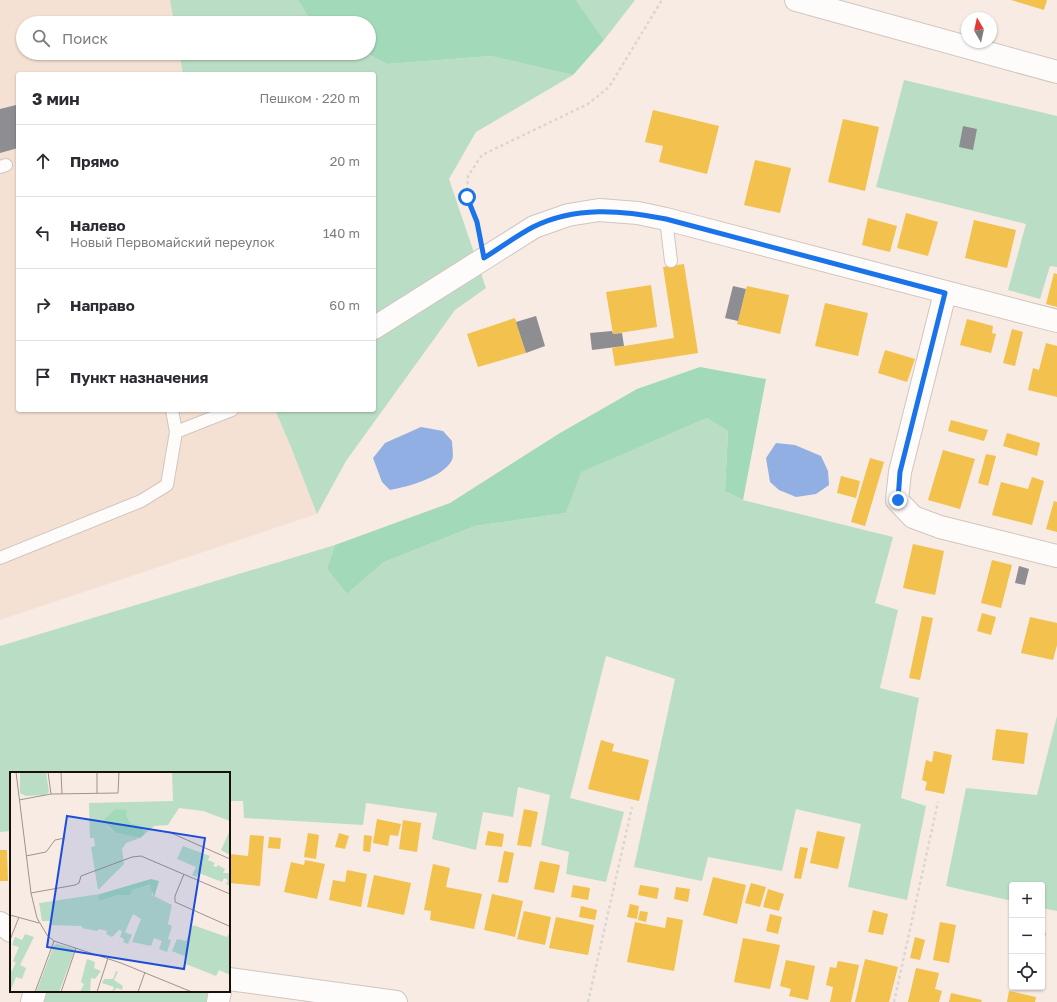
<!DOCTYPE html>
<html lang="ru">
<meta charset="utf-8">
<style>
:root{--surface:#fff;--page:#f2f2f3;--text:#2b2b33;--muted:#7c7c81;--line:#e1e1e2}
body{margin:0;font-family:"Golos Text",sans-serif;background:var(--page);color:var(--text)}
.controls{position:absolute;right:12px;bottom:12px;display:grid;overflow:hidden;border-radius:4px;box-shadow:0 1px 3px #0004}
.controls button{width:36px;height:36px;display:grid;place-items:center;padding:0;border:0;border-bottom:1px solid var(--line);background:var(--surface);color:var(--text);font:20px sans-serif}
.compass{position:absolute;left:961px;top:12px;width:36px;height:36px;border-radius:50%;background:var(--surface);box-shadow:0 1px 3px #0004;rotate:351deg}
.stop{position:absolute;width:12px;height:12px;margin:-9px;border:3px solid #1a73e8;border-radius:50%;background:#fff}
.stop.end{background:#1a73e8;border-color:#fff;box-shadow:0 1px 4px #0008}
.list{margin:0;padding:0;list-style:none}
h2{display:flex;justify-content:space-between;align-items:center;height:52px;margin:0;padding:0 16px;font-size:17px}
h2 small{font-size:13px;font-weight:400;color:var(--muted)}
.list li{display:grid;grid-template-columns:26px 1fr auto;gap:12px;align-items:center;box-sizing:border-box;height:72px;padding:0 16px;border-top:1px solid var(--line)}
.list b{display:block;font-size:15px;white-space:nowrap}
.list p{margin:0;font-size:13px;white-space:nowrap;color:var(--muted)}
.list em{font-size:13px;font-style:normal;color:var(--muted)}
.icon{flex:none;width:22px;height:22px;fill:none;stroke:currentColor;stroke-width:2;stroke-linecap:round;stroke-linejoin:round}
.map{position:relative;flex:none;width:1057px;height:1002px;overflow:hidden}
.search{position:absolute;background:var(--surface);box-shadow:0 1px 3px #0004;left:16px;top:16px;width:360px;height:44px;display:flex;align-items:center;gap:10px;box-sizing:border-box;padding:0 14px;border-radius:22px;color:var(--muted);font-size:15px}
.panel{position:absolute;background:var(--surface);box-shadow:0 1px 3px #0004;left:16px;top:72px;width:360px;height:340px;border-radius:4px}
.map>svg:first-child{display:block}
.built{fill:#f5e1d3}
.green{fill:#badec5}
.forest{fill:#a1d9b9}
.water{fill:#92afe4}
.homes{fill:#f2c14e}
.industry{fill:#8d8d92}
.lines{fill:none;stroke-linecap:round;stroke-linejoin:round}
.service-casing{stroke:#d0c6bf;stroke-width:14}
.minor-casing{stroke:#d0c6bf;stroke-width:24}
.tertiary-casing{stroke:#d0c6bf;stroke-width:24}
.path{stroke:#d9d6d4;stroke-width:2.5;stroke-dasharray:3 3;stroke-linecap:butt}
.service{stroke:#fefcfb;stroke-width:12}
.minor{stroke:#fefcfb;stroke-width:22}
.tertiary{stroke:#fefcfb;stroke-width:22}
.route{stroke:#1a73e8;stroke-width:5}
.inset-road{fill:none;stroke:#9f938c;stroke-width:1}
.view{fill:#1d4ed8;fill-opacity:0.15;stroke:#1d4ed8;stroke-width:2}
.inset-edge{fill:none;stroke:#1a100a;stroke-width:2}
</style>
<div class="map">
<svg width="1057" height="1002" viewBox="0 0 1057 1002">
<rect width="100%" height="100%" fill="#f7ebe3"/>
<path class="built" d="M 0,0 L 170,0 L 174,23 L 23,23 L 23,53 L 179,53 L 183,74 L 18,74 L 18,410 L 275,410 L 291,446 L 317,514 L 0,620 Z"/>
<path class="green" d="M 170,0 L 298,0 L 312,23 L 174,23 Z
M 576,0 L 635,0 L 604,40 Z
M 179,53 L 366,53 L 387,64 L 491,56 L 573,75 L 476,132 L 449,179 L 486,288 L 455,310 L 346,461 L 317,514 L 291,447 L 275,410 L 374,410 L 374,74 L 183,74 Z
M 904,80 L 1057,116 L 1057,267 L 1050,266 L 1040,299 L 1008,290 L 1026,224 L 876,187 Z
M 707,418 L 728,431 L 725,491 L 743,500 L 893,537 L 875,603 L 898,610 L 880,688 L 919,698 L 901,798 L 926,806 L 907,900 L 848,887 L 861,824 L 796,809 L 782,871 L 708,857 L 702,881 L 634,867 L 675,679 L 606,656 L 570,798 L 624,812 L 606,882 L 566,874 L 569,852 L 541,845 L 550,795 L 518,787 L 513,817 L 483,812 L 476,850 L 432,839 L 437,813 L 366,803 L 363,825 L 244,818 L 243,801 L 229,801 L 229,773 L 11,773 L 11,831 L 0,832 L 0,646 L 335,545 L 327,569 L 347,594 L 384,562 L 475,526 L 566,513 L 580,472 Z
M 1057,716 L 1057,911 L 1042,908 L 1042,885 L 1012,885 L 1012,901 L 946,886 L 966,788 L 1037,795 Z
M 47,991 L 213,991 L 211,1002 L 42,1002 Z"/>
<path class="forest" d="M 298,0 L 576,0 L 604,40 L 573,75 L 491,56 L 387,64 L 366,53 L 369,53 L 369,23 L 312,23 Z
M 700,367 L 766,379 L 743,500 L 725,491 L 728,431 L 707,418 L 581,472 L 566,513 L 475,526 L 384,562 L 347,594 L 327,569 L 335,545 L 450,503 L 560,433 L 637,389 Z"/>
<path class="water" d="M 421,427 L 443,431 L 452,441 C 452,446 454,455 452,460 C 444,477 407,487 390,490 L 382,482 L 373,458 L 385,443 Z
M 776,443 L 795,445 L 821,456 L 828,471 L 829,485 L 816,494 L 796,497 L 779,490 L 770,482 L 766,458 Z"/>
<path class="homes" d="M 1011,0 L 1047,0 L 1044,10 Z
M 653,110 L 719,126 L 707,174 L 659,162 L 663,146 L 645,142 Z
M 843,119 L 879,127 L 865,191 L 828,182 Z
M 755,160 L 791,168 L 780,213 L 744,205 Z
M 906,213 L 938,222 L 928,256 L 897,248 Z
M 868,218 L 897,226 L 890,252 L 862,245 Z
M 974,220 L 1016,230 L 1007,268 L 965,258 Z
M 684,264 L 698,353 L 615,366 L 612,348 L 674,338 L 663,267 Z
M 1054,273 L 1057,274 L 1057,307 L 1046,304 Z
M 651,285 L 657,327 L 613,334 L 606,292 Z
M 747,286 L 789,295 L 780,334 L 737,324 Z
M 825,303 L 868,313 L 858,356 L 815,346 Z
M 515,318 L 526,353 L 478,367 L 467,334 Z
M 967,319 L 993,326 L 992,333 L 996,334 L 991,353 L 960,345 Z
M 1012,329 L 1023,332 L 1015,366 L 1003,363 Z
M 1046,343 L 1057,346 L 1057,397 L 1028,390 L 1033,368 L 1039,370 Z
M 885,350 L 915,359 L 907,382 L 878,373 Z
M 951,420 L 988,430 L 984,441 L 948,431 Z
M 1007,433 L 1040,443 L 1037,456 L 1003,446 Z
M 943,450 L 975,459 L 960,509 L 928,500 Z
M 986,454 L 996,456 L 988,486 L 978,483 Z
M 870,458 L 884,462 L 865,526 L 851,522 Z
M 841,476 L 860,481 L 856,498 L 837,493 Z
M 1032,477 L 1044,481 L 1032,525 L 992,515 L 1001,482 L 1028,489 Z
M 1054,501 L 1057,502 L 1057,532 L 1046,529 Z
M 913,544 L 944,551 L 935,595 L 903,588 Z
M 992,560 L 1012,565 L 1001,608 L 981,603 Z
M 982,613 L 996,617 L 991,635 L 977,631 Z
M 922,616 L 933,618 L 920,680 L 909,678 Z
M 1030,617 L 1057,623 L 1057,645 L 1053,660 L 1021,653 Z
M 996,729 L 1028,733 L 1024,764 L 992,760 Z
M 601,740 L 614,744 L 612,751 L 649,760 L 639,801 L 588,789 Z
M 934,751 L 952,755 L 944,794 L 925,790 L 927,782 L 922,780 L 926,760 L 932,762 Z
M 524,809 L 538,812 L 531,847 L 517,845 Z
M 377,819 L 401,824 L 398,836 L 390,835 L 388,846 L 373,843 Z
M 403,820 L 421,823 L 417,852 L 399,849 Z
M 488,831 L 504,834 L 502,847 L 485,845 Z
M 817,831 L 845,837 L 838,869 L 810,863 Z
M 308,833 L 319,835 L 316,859 L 304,857 Z
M 339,833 L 349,836 L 345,849 L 335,847 Z
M 250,835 L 264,836 L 260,886 L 229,883 L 230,854 L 248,856 Z
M 364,835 L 372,836 L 370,852 L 363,851 Z
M 269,837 L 281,838 L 280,849 L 268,848 Z
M 800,847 L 808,848 L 801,879 L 794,878 Z
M 0,850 L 7,850 L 8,881 L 0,881 Z
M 504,851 L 514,853 L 508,883 L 498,882 Z
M 305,860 L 325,864 L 317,899 L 284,892 L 291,862 L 304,865 Z
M 540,861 L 560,865 L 554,893 L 534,889 Z
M 433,864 L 450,868 L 446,887 L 482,894 L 474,929 L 430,920 L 431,911 L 424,910 Z
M 347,870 L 367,874 L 361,907 L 329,900 L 333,880 L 345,882 Z
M 374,875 L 411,883 L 404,915 L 367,907 Z
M 713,877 L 746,885 L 737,924 L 703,915 Z
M 751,883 L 766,887 L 760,907 L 745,903 Z
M 573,885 L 590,888 L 588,900 L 571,897 Z
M 640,885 L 659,888 L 657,899 L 638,895 Z
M 676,887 L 690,889 L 688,902 L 674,899 Z
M 768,889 L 784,894 L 779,911 L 763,907 Z
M 492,894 L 523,901 L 515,937 L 484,930 Z
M 630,904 L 639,906 L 637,919 L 627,917 Z
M 581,906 L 597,910 L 595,920 L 579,917 Z
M 873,910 L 888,914 L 883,935 L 868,932 Z
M 524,911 L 551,917 L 545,945 L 517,939 Z
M 640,911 L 648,912 L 646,922 L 638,920 Z
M 770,914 L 782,917 L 778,934 L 766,931 Z
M 556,917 L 594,925 L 588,955 L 549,948 Z
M 667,917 L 683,920 L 674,971 L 627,962 L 635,922 L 665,928 Z
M 940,922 L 956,925 L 949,963 L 933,960 Z
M 1042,932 L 1046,933 L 1043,947 L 1042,947 Z
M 915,937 L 925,940 L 920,960 L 910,958 Z
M 743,938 L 780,945 L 770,989 L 734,982 Z
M 865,959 L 898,967 L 889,1002 L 855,1002 Z
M 786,960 L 815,966 L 808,1000 L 789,996 L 791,989 L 780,986 Z
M 838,961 L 859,965 L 851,1002 L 830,1002 L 833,987 L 826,985 L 830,967 L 836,968 Z
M 916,968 L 939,973 L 935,989 L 942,991 L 939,1002 L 908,1002 Z
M 1009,991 L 1036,997 L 1035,1002 L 1007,1002 Z
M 951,993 L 982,1000 L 981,1002 L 949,1002 Z"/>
<path class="industry" d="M 16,105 L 18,111 L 18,148 L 0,153 L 0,109 Z
M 963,126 L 977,129 L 973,150 L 959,147 Z
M 733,286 L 746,289 L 738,321 L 725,318 Z
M 536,316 L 545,346 L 526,353 L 516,322 Z
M 612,331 L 613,334 L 622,333 L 624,346 L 592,350 L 590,333 Z
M 1019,566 L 1029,569 L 1025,585 L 1015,583 Z"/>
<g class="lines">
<defs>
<path id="service" d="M 0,167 L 6,165
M 666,219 L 671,261
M 172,410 L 176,432
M 0,558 L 141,501 L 167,485 L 176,432 L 232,410"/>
<path id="minor" d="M 796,0 L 1057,72
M 945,293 L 900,472 L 897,500 L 913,517 L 940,527 L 1057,556
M 374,328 L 534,227 L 568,215 L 599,210 L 638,213 L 666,219 L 1057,321
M 0,923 L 11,931
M 32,1002 L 35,991
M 218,1002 L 220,991"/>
<path id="tertiary" d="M 229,979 L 396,1002"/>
</defs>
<use href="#service" class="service-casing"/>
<use href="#minor" class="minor-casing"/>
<use href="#tertiary" class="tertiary-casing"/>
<path class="path" d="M 480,236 L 477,222 L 467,197 L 468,176 L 482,155 L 588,104 L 609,87 L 662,0
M 588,1002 L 632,807
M 894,1002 L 938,802"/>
<use href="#service" class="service"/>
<use href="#minor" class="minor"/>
<use href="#tertiary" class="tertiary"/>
</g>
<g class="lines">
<path class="route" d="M 467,197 L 477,222 L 484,258 C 500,248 516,236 533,227 C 575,206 621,210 666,219 L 945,293 L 900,472 L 898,500"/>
</g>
<g transform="translate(10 772)">
<rect width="220" height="220" fill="#f7ebe3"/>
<path d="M 10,0 L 36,0 L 39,20 L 35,23 L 16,24 L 10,21 ZM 162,0 L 220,0 L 220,49 L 193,39 L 169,36 L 158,53 L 144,54 L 135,62 L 131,54 L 121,51 L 116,43 L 95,47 L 98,55 L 106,61 L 130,66 L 116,71 L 112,77 L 114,92 L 88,118 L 81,75 L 85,74 L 84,66 L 80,66 L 79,31 L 163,29 ZM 220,58 L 220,83 L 211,78 ZM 173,74 L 200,84 L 198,88 L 205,91 L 203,94 L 206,95 L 208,93 L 215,97 L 213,101 L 220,101 L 220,119 L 218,119 L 220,114 L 216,112 L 218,108 L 214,106 L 212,110 L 189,101 L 186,105 L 182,103 L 186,95 L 167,87 ZM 141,113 L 143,115 L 142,123 L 162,133 L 158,152 L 162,154 L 158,167 L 161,168 L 157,180 L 149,177 L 152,169 L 144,166 L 141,174 L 122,170 L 131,147 L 123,142 L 115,160 L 122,163 L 118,172 L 113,170 L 114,167 L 110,165 L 112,159 L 109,158 L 102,165 L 96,162 L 97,159 L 89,157 L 87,159 L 72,156 L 72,154 L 40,153 L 40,149 L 32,149 L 29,131 L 90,122 L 90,129 L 108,123 L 120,123 L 123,118 ZM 183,153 L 217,165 L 220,160 L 220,203 L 209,198 L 206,204 L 176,192 L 177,185 L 162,179 L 167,167 L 176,169 ZM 15,162 L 24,165 L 10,193 L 16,196 L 12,207 L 6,205 L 0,220 L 0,202 L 6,191 L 3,189 L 9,175 L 2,173 L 5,165 L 12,168 ZM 47,172 L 65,177 L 49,220 L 26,220 L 44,173 ZM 77,187 L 85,190 L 84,196 L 91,199 L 85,207 L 81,206 L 80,220 L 70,220 L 74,212 L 71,210 ZM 106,199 L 108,200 L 104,208 L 113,214 L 112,218 L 107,216 L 102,220 L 104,215 L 92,211 L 94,207 L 103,207 Z" fill="#badec5"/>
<path d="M 106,37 L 117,38 L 116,43 L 121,51 L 131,54 L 135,62 L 130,66 L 106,61 L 98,54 L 94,47 ZM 141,107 L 149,109 L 144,125 L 140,113 L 123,118 L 120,123 L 108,123 L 90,129 L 88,125 L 90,122 Z" fill="#a1d9b9"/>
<path class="inset-road" d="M 6,0 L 21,121 L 27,146 L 37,163 L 44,169 L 111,191 L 182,220M 38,0 L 41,22M 51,0 L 52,22M 87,21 L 87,0M 9,28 L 41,22 L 108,21 L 109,0M 159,60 L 220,87M 16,84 L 36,80 L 45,68 L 55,66M 174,102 L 165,124 L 165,130 L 219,154 L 220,151M 21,121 L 65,113 L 69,111 L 71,104 L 122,85 L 131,84 L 220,122M 0,143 L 29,151M 0,168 L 9,145M 25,220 L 44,169M 51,220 L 66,176M 87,220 L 98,186M 128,220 L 135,200"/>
<path class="view" d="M 57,44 L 195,66 L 174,197 L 37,175 Z"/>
<rect width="220" height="220" class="inset-edge"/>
</g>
</svg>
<div class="controls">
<button>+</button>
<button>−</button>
<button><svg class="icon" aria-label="locate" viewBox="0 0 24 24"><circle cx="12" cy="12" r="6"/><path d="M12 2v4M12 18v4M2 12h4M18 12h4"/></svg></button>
</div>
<svg class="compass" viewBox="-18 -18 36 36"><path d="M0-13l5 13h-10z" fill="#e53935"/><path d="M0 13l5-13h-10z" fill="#7c7c81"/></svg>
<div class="stop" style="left:467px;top:197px"></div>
<div class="stop end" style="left:898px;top:500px"></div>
<div class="search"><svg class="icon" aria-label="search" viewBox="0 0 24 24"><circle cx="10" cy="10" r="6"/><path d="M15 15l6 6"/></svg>Поиск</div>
<section class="panel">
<h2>3 мин<small>Пешком · 220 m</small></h2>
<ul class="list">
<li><svg class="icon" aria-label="ahead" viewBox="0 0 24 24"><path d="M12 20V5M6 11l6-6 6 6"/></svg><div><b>Прямо</b></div><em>20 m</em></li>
<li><svg class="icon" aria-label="left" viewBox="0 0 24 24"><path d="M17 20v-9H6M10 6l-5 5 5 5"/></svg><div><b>Налево</b><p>Новый Первомайский переулок</p></div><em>140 m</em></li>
<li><svg class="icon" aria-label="right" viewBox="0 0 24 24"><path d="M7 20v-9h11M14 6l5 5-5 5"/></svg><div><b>Направо</b></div><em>60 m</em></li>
<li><svg class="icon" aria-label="arrive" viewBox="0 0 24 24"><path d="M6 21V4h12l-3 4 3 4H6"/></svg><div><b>Пункт назначения</b></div></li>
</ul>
</section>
</div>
